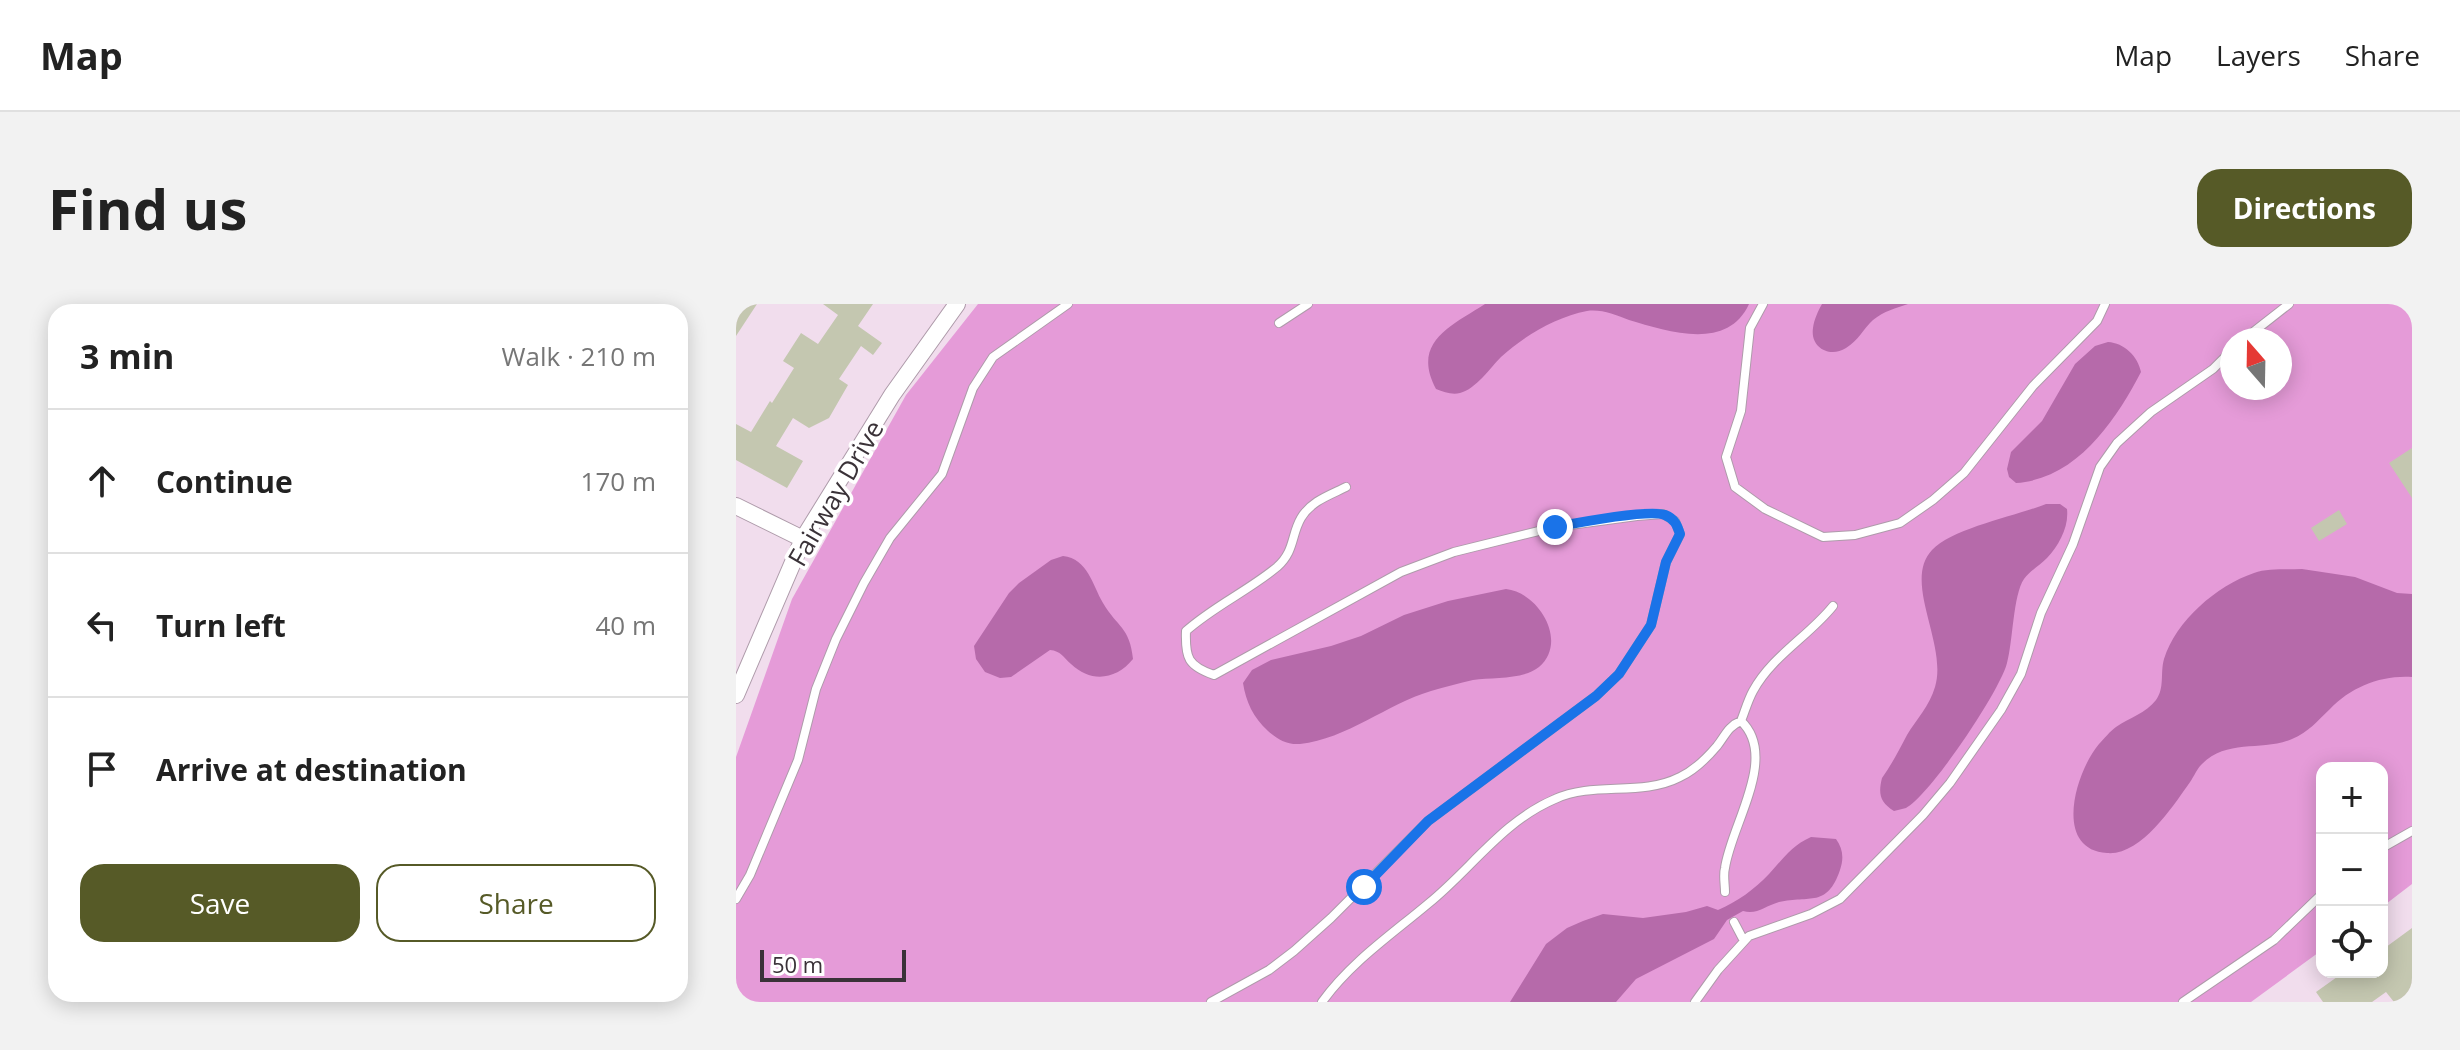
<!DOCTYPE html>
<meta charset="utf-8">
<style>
:root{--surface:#fff;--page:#f2f2f2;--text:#222;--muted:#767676;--line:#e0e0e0;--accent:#565a27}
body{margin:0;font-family:"Open Sans",sans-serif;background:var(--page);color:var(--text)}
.controls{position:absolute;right:24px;bottom:24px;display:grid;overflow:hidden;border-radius:16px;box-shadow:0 4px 20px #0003}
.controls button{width:72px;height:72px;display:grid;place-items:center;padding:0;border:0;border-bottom:2px solid var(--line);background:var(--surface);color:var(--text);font:40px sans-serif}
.compass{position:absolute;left:1484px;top:24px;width:72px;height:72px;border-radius:50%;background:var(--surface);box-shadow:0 4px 20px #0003;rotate:340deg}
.scale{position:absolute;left:24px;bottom:20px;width:146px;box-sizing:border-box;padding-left:8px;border:4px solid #3a3238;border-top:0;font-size:22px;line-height:28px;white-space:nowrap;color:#3a3238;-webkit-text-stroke:6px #fff;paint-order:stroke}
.stop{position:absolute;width:24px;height:24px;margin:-18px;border:6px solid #1a73e8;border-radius:50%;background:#fff}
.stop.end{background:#1a73e8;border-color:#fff;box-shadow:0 2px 8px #0008}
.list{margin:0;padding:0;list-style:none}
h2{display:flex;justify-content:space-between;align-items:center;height:104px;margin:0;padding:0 32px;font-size:34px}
h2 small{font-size:26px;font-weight:400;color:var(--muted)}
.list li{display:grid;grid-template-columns:52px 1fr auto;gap:24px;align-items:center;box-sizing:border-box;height:144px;padding:0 32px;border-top:2px solid var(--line)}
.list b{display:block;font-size:30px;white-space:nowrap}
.list em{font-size:26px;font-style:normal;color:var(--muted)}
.actions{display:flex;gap:16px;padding:24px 32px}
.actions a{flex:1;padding:18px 0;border:2px solid var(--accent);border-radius:24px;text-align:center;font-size:28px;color:var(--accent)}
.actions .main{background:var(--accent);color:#fff}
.icon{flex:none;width:44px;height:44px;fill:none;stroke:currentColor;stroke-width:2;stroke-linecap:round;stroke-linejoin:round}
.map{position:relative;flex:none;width:1676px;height:698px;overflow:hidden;border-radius:24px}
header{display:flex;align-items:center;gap:48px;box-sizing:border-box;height:112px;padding:0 40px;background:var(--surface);border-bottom:2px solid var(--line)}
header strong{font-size:38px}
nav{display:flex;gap:44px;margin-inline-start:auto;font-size:28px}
.intro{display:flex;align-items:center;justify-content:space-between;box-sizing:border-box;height:192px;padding:0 48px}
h1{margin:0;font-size:56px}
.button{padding:20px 36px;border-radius:24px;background:var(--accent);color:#fff;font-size:28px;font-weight:700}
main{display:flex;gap:48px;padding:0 48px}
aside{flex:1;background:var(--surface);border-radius:24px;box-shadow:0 4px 20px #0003}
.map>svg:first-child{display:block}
.green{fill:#e59bd8;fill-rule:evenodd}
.water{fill:#b66aaa}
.building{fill:#c4c7b0}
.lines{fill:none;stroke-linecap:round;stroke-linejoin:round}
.lane-casing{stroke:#ae9baa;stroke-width:10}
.street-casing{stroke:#ae9baa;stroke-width:18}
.lane{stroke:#fff;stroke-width:8}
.street{stroke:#fff;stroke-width:16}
.route{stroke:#1a73e8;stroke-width:10}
.labels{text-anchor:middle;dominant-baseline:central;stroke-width:7;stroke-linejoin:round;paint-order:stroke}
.street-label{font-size:26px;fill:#3a3238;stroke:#fff}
</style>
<header>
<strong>Map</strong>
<nav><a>Map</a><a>Layers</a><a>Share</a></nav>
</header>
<div class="intro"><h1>Find us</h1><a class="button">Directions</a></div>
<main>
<aside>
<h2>3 min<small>Walk · 210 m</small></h2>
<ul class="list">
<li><svg class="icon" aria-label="ahead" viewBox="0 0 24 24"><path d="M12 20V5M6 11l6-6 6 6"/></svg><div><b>Continue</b></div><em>170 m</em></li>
<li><svg class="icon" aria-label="left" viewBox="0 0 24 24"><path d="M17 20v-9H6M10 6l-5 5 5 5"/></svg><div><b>Turn left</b></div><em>40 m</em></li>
<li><svg class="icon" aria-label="arrive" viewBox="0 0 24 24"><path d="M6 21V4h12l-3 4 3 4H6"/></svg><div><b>Arrive at destination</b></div></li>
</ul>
<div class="actions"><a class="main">Save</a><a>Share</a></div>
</aside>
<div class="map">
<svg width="1676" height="698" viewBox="0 0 1676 698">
<rect width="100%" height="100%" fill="#f1dded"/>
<path class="green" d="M 242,0 L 1676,0 L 1676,580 L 1646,603 L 1646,464 L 1586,464 L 1586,646 L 1515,698 L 0,698 L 0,453 L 56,295 L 170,91 ZM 1496,36 L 1544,36 L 1544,84 L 1496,84 Z"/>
<path class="water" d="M 749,0 L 1013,0 C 991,48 931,27 893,16 C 879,11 866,5 851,7 C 820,13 788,32 765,53 C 754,64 740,85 724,89 C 716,91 708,88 700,85 C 675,38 715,22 749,0 Z
M 1086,0 L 1172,0 C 1160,4 1148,7 1137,16 C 1128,24 1122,37 1110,44 C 1094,54 1074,44 1077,24 C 1078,16 1082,7 1086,0 Z
M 1372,38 C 1388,39 1402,52 1405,68 C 1380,116 1341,175 1280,179 L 1273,173 L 1271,165 L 1275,148 L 1306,117 L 1339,60 L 1359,42 Z
M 1310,200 L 1324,200 L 1331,205 C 1333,223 1323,241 1311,254 C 1304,261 1294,267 1288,275 C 1277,291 1277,338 1271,359 C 1264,387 1195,490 1170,504 C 1166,505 1162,506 1158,507 C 1144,498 1142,490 1146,474 C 1156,460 1163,446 1171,431 C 1180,416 1194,401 1199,383 C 1212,340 1166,278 1196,246 C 1217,224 1280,212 1310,200 Z
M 327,252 C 352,255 356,280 367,299 C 381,323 394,323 397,355 C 380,376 355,379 335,360 C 327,353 325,347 314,346 L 275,373 L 264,374 L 249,368 L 240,355 L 238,342 L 273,289 L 283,279 L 315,256 Z
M 1566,265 L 1619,273 L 1661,289 L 1676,290 L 1676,373 C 1645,371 1615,383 1594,405 C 1581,417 1573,428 1556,435 C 1526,448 1491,434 1465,461 C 1460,466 1457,475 1452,481 C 1435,505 1404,552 1371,549 C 1316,545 1340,467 1363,440 C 1368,435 1374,427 1380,423 C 1393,414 1410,409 1420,396 C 1429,384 1424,369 1428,355 C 1440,317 1480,282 1518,269 C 1532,264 1551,266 1566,265 Z
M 770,285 C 802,288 833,337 803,363 C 787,376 757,373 737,376 C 723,379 709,383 695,387 C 651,400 611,435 564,440 C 551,441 541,435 532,427 C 517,413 510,398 507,379 L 516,366 L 535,356 L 595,342 L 625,332 L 668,311 L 712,297 Z
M 1075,533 L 1100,535 C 1107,545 1108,554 1104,566 C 1091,604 1074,591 1043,598 C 1029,602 1021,611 1007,607 L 991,616 L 978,635 L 900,675 L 880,698 L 774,698 L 810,640 L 831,624 L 847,617 L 867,610 L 907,614 L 950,608 L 971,602 L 982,606 C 1001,598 1019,585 1033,570 C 1047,555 1055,542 1075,533 Z"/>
<path class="building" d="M 0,0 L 21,0 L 0,32 Z
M 87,0 L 137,0 L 122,22 L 146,39 L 137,51 L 125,42 L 103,75 L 112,81 L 93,114 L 73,124 L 57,114 L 40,142 L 67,157 L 51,184 L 0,156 L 0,120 L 15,128 L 34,97 L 36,99 L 58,64 L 47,57 L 65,29 L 82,40 L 102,11 Z
M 1676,144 L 1676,194 L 1653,159 Z
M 1603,206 L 1611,220 L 1583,237 L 1575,224 Z
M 1676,624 L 1676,687 L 1669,698 L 1658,698 L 1650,688 L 1636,698 L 1587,698 L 1580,688 L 1608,668 L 1646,668 L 1646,646 Z"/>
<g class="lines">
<defs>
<path id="lane" d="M 1027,0 L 1014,24 L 1005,107 L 990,153 L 999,183 L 1029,205 L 1087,233 L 1119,231 L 1164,219 L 1197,196 L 1228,169 L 1297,82 L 1361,17 L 1369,0
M 543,19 L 572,0
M 1507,36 L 1553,0
M 1005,417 C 1009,407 1012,396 1017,387 C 1036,352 1073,332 1097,302
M 1646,544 L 1676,527
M 0,595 L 14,571 L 62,456 L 80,385 L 100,335 L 128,279 L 154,234 L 206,170 L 237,84 L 257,53 L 332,0
M 998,618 L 1008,637
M 475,698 L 533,666 L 558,647 L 595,614 L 692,517 L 860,392 L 883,370 L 915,321 L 930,258 L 944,230 L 939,217 L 927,210 L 901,212 L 819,223 L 718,248 L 665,268 L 478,371 C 452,362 449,354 450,327 C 478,302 512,287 541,263 C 559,247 555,231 565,214 C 575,197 594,191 610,183
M 586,698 C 615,658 655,631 693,599 C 735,565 767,517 819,495 C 858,477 905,493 944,473 C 959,466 970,455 981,442 C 989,432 992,422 1005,417 C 1043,453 995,521 989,564 C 987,571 989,580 989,588
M 959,698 L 982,666 L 1013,632 L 1075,610 L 1104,595 L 1187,511 L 1214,479 L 1265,406 L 1285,370 L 1305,309 L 1337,240 L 1364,163 L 1381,139 L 1415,108 L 1477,65 L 1496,46
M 1447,698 L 1538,636 L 1586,590"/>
<path id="street" d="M 0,202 L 67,235
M 0,391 L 67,235 L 156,91 L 221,0"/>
</defs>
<use href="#lane" class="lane-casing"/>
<use href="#street" class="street-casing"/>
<use href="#lane" class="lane"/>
<use href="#street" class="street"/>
</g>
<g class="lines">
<path class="route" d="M 628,583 L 692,517 L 860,392 L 883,370 L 915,321 L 930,258 L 944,230 C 941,221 939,215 929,211 C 913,205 840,219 819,223"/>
</g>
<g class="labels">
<g class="street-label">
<text transform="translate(99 189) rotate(-60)">Fairway Drive</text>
</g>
</g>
</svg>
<div class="controls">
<button>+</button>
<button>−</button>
<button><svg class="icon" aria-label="locate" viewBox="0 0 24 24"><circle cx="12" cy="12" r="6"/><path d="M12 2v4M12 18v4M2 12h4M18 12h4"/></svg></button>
</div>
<svg class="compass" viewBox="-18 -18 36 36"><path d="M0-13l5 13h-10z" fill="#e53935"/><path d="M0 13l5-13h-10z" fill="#767676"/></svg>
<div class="scale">50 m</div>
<div class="stop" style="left:628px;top:583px"></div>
<div class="stop end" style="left:819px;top:223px"></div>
</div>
</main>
